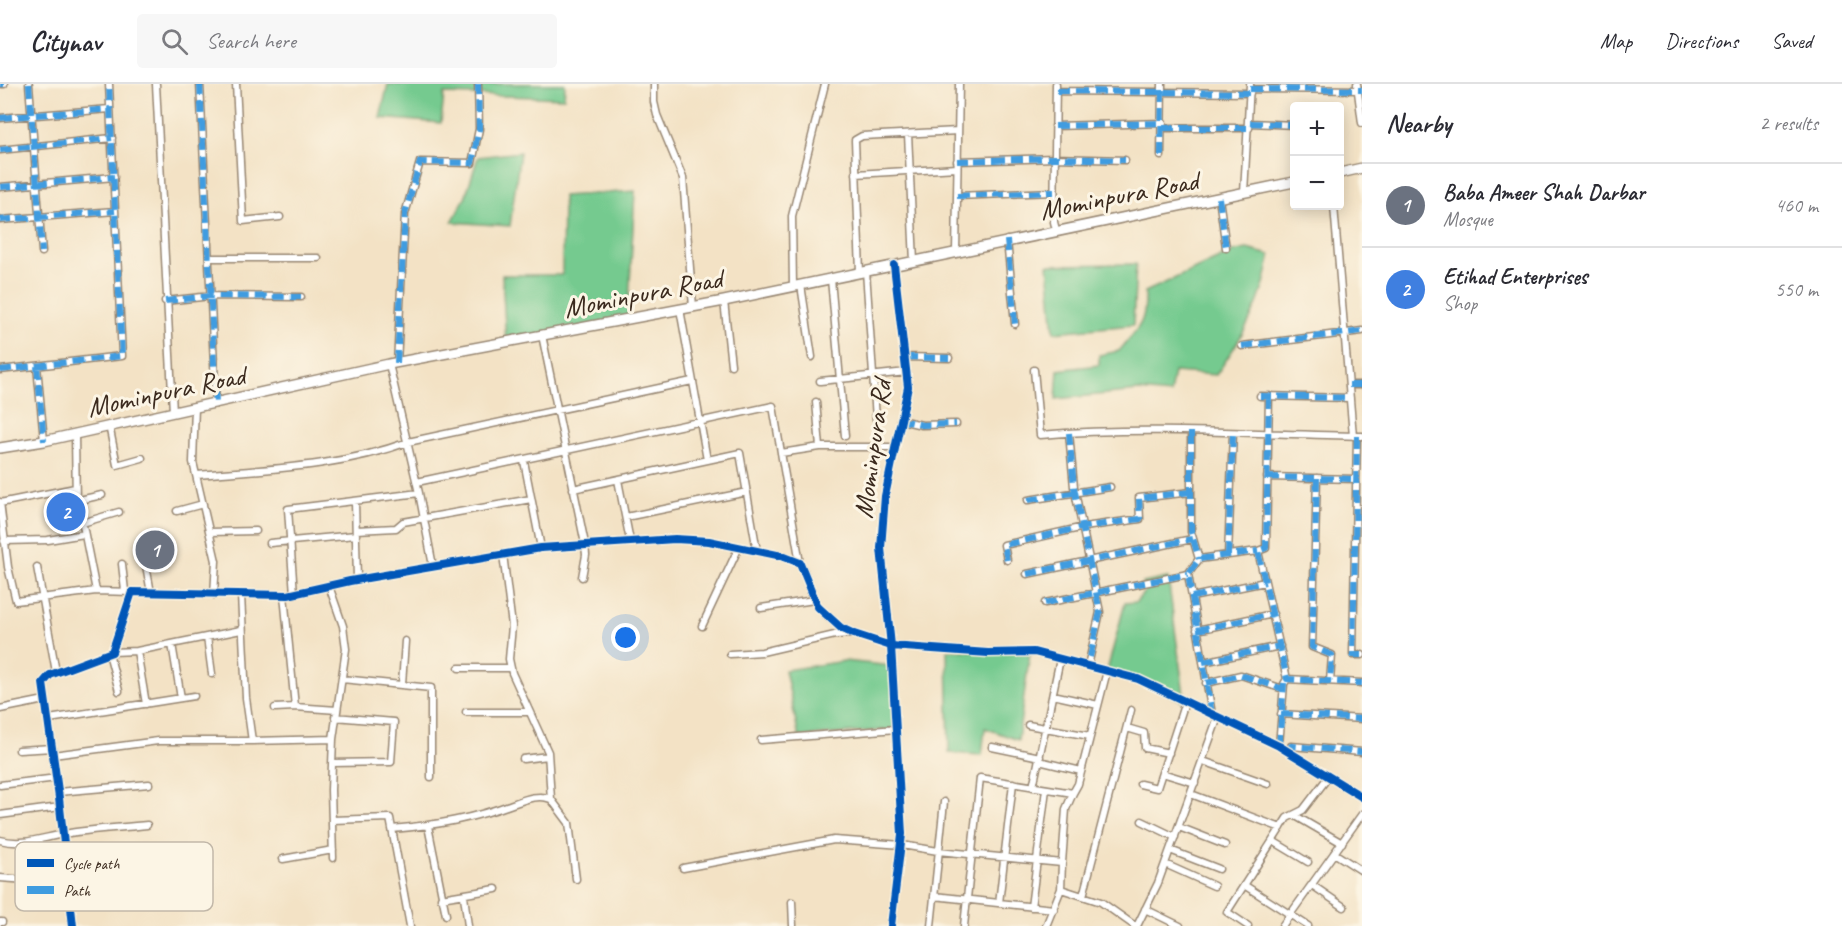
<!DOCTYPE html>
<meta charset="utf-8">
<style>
:root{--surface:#fff;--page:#f7f7f7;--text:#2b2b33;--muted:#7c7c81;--line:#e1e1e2;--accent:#0b8043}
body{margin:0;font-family:Caveat,sans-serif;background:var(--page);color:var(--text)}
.controls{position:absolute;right:18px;top:18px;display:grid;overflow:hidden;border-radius:6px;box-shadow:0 3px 15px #0003}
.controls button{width:54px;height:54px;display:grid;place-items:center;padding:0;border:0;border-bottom:2px solid var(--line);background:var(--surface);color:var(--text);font:30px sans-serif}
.you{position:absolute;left:626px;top:554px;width:21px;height:21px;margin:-15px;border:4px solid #fff;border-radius:50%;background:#1a73e8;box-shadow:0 0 0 9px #1a73e833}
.badge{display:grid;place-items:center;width:39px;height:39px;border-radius:50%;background:var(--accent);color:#fff;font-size:20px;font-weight:700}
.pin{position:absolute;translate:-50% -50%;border:3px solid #fff;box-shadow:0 2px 6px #0006}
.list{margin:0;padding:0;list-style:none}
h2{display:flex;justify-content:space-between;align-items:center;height:78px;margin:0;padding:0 24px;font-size:26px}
h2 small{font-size:20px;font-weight:400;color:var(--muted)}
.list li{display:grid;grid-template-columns:39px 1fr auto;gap:18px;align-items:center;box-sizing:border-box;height:84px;padding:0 24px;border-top:2px solid var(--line)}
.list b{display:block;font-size:22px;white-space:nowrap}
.list p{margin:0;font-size:20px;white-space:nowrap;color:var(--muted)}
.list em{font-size:20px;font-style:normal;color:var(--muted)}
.icon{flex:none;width:33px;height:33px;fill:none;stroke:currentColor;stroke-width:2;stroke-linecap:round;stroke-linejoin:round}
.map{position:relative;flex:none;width:1362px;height:842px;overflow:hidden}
header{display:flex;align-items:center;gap:36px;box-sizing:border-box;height:84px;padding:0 30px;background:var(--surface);border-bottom:2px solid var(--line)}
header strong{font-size:28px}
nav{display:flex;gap:33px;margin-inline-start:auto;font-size:21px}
.search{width:420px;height:54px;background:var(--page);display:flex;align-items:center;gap:15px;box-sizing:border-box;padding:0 21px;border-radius:6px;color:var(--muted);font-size:22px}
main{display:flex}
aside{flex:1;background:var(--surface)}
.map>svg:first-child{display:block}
.green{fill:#74ca8f;stroke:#587a56;stroke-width:1.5}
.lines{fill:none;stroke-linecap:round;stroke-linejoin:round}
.minor-casing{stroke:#978672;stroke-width:9}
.tertiary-casing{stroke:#978672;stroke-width:10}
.secondary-casing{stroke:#978672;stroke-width:12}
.minor{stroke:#fff;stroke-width:6}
.tertiary{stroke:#fff;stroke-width:8}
.secondary{stroke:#fff;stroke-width:9}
.quiet{stroke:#3f9ce0;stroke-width:6;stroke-dasharray:12 6;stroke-linecap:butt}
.cycleway-casing{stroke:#fcf5e5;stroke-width:11}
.cycleway{stroke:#0057b8;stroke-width:8}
.labels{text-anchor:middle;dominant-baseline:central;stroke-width:6;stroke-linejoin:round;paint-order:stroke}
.street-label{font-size:28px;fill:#3b2a1e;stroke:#fcf5e5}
.key{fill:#fcf5e5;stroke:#c2b8a9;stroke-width:1.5}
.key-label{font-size:16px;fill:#3b2a1e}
</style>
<header>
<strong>Citynav</strong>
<div class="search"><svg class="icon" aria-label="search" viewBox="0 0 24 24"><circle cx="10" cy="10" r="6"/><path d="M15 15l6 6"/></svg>Search here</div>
<nav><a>Map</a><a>Directions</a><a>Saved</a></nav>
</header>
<main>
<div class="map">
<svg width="1362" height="842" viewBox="0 0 1362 842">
<rect width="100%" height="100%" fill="#fcf5e5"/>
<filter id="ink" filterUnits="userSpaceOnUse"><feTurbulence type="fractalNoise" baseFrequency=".0167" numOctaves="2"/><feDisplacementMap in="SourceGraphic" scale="12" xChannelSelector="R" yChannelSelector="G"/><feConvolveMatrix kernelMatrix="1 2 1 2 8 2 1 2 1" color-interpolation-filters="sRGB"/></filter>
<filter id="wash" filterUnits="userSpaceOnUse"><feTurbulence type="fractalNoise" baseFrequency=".008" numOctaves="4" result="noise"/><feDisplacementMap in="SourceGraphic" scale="24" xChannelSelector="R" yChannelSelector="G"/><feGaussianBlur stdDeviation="1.35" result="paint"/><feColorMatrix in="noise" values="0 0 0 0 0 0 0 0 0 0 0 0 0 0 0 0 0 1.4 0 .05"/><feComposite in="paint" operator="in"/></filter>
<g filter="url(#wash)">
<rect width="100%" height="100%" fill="#f3e2c5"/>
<path class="green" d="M 388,0 L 565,0 L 564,14 L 444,10 L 441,39 L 380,34 Z
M 520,68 L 510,142 L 452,138 L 465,114 L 478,73 Z
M 635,107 L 628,235 L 506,258 L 502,191 L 562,191 L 563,112 Z
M 1247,165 L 1270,171 C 1265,216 1241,255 1216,291 L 1174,288 L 1170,310 L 1138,307 L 1056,315 L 1058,286 L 1099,281 L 1099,271 L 1119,267 C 1139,243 1146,240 1145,208 L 1232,168 Z
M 1136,180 L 1133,241 L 1054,248 L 1048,181 Z
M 1168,494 L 1185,618 L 1138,595 L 1107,587 L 1125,519 L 1136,518 L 1145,507 L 1143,499 Z
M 947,566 L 1030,568 L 1018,656 L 985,644 L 982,671 L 949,669 Z
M 844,577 L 892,582 L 896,645 L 799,653 L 785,586 Z"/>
</g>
<g filter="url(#ink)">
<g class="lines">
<defs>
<path id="minor" d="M 0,0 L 4,0
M 29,0 L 42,168
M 156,0 L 173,328
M 200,0 L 216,320
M 236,0 L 243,137 L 280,133
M 654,0 L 654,18 L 657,31 L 683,94 L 693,223
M 1357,0 L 1362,39
M 1250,5 L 1362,6
M 1057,7 L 1250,9
M 0,34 L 110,25
M 1250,39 L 1294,41
M 1055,42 L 1163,39
M 1163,44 L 1249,44
M 908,50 L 914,178
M 0,66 L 112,54
M 1161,72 L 1162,0
M 957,77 L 1055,74 L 1125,76
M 856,90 L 957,84
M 0,103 L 114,93
M 1244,109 L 1250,0
M 957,112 L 1054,108
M 1219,114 L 1226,164
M 1334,122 L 1353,352
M 0,136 L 115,127
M 1056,146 L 1054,138 L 1056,0
M 1007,156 L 1015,240
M 956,168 L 959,0
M 209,174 L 318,174
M 866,187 L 876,335
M 860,188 L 855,56 L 862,52 L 958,47
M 831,195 L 845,352
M 801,201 L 812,273
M 793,202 L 792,132 L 825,0
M 165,217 L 211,212 L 301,213
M 724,217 L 731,281
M 680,225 L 707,376
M 542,251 L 585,460 L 586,471 L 582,493
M 1242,262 L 1362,247
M 905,273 L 949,274
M 397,279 L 405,130 L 420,78 L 472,79 L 479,45 L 478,0
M 389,280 L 419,409 L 433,482
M 37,282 L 44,357
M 0,286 L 122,272 L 109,0
M 1034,286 L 1040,351 C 1147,342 1255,350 1362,352
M 820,297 L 907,288
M 1349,301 L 1362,301
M 1260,312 L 1350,314
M 1269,312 L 1266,464 L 1258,467 L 1287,595 L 1362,599
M 816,318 L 820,363
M 195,323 L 193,378 L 216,477 L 214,511
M 900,336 L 922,341 L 956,340
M 109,341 L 117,381 L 142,374
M 1191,348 L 1191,448 L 1199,475
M 75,349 L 76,422 L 82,436 L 96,507
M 1069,349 L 1074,403 L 1100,528 L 1088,582
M 1357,352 L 1353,571 L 1362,571
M 781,369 L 820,363 L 895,363
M 524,377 L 541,464
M 197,391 C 268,385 341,383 408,358 L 692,297
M 1267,393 L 1356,395
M 1317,394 L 1312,563 L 1332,571 L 1330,597
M 618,396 L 630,457
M 417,398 L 773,322 L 800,479
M 573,405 L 740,369 L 757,467
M 1028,416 L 1110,403
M 75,417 L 102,411
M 0,418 L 8,483 L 16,517 L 96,507 L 132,508
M 355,418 L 357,495
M 0,419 L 75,404
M 177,427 L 203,420
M 626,433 L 747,408
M 82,439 L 119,428
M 356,446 L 396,444 L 403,438 L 531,415
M 210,448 L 256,447
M 4,457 L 48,456 L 84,450
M 142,459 L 151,509
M 270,459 L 356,451
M 503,470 L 512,542 L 509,575 L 512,589 L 548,668 L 551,715 L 569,739 L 576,795
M 1228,471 L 1233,349
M 1007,476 L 1004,461 L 1084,443 L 1140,435 L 1139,414 L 1191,408
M 122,480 L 125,507
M 37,483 L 56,588
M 1027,490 L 1192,455
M 329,502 L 343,542 L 346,565 L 333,655 L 331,706 L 333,774
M 294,510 L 288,425 L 419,409
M 241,511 L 246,614 L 252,657 L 333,655
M 284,511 L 295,623 L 337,626
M 1192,513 L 1265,498
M 1045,519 L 1188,490
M 761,524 L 814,516
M 702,542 L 739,463
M 1197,546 L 1273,530
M 207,553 L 212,590
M 172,560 L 181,614
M 137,567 L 146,620
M 112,568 L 137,567 L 241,546
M 109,569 L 119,607
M 730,570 L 762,568 L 835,551 L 853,550
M 1203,578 L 1280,562
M 459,584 L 511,584
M 342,595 L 431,604 L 431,693
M 1206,599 L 1241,591 L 1283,605
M 402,600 L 405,557
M 1053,611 L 1098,621
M 275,624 L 295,623
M 0,625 L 45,616
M 466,628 L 529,628
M 1212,630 L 1188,490 L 1199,475 L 1258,467
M 1281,630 L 1362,635
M 49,635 L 194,612
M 1028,641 L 1090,652
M 1127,644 L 1144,649 L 1145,664 L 1169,669
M 761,656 L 896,645
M 1279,662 L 1284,600 L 1287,595
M 992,663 L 1040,673
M 19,666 L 53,664
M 1289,668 L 1291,662 L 1362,668
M 53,671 L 158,657 L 252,657
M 523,675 L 548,672
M 1039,677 L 1081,687
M 1203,677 L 1268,700
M 332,679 L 391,678 L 394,638 L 335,633
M 1162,689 L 1195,699
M 1140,700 L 1157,704 L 1185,618
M 0,701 L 57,694
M 1033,703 L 1060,575
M 58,708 L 149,700
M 1073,709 L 1078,700 L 1107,587
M 1191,710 L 1281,744
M 0,731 L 60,723
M 1294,731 L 1342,759
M 332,736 L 390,734 L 410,842
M 1142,737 L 1175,753
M 428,742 L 446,831
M 1179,743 L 1225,761
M 392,745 C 438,741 472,735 515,719 C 526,715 539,710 551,715
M 0,756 C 23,762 41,754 64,750 C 91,745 119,744 147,741
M 1273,757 L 1308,778
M 1170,766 L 1219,785
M 1334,769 L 1362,787
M 283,775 L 333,766
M 1165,780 L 1214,802
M 67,783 L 145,773
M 683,784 L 834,756 L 902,761 L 938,767 L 1062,779 L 1061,805 L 1101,818 L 1135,842
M 0,794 L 69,799
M 1244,801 L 1308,842
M 1312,801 L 1344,823
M 70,810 L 139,801
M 464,812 L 468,842
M 934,812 L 1054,825
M 1083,812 L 1131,626
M 441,814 L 496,805
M 792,818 L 793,842
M 999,819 L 1013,699
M 1031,823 L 1046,705
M 1145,825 L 1180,842
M 0,838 L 2,838
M 73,842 L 59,714 L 43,599 L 50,591 L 112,568 L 132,508 L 288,511 L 350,497 L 541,464 L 675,455 L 709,457 L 782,472 L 800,479 C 808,489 807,503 813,514 C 828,544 862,554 891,562
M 891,842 L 902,750 L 891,562 L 881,464 L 885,412 L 908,303 L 894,181
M 931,842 L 944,718
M 964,842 L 980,694 L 1073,709 L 1066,725 L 1062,779
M 1046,842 L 1061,805
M 1137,842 L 1158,799 L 1218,633
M 1248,842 L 1227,828 L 1287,734 L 1303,726 L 1329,692
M 1282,842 L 1362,730"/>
<path id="tertiary" d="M 891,562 L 988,569 L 1034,568 L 1138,595 L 1279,662 L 1362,713"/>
<path id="secondary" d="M 1340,89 L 1362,84
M 0,364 L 44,357 L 389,280 L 724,217 L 1294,98"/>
</defs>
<use href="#minor" class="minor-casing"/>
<use href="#tertiary" class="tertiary-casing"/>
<use href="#secondary" class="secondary-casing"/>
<use href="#minor" class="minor"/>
<use href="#tertiary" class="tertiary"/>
<use href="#secondary" class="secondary"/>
<path class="quiet" d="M 0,0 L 4,0
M 29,0 L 42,168
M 200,0 L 216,320
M 1250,5 L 1362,6
M 1057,7 L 1250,9
M 0,34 L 110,25
M 1250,39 L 1294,41
M 1055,42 L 1163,39
M 1163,44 L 1249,44
M 0,66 L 112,54
M 1161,72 L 1162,0
M 957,77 L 1055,74 L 1125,76
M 0,103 L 114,93
M 957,112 L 1054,108
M 1219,114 L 1226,164
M 0,136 L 115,127
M 1007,156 L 1015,240
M 165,217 L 211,212 L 301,213
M 1242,262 L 1362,247
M 905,273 L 949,274
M 397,279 L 405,130 L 420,78 L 472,79 L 479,45 L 478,0
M 37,282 L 44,357
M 0,286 L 122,272 L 109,0
M 1349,301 L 1362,301
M 1260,312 L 1350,314
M 1269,312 L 1266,464 L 1258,467 L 1287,595 L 1362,599
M 900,336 L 922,341 L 956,340
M 1191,348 L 1191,448 L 1199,475
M 1069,349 L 1074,403 L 1100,528 L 1088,582
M 1357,352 L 1353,571 L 1362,571
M 1267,393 L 1356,395
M 1317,394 L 1312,563 L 1332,571 L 1330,597
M 1028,416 L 1110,403
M 1228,471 L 1233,349
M 1007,476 L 1004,461 L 1084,443 L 1140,435 L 1139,414 L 1191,408
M 1027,490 L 1192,455
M 1192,513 L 1265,498
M 1045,519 L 1188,490
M 1197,546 L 1273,530
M 1203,578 L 1280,562
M 1206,599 L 1241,591 L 1283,605
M 1212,630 L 1188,490 L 1199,475 L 1258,467
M 1281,630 L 1362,635
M 1279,662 L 1284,599
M 1289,668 L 1291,662 L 1362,668"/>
<defs>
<path id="cycleway" d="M 73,842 L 59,714 L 43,599 L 50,591 L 112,568 L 132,508 L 288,511 L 350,497 L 541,464 L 675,455 L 709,457 L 782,472 L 800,479 L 818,523 L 841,544 L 854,550 L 891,562 L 988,569 L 1034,568 L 1138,595 L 1279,662 L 1362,713
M 891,842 L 902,750 L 891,562 L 881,464 L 885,412 L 908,303 L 894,181"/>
</defs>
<use href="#cycleway" class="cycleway-casing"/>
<use href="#cycleway" class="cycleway"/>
</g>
</g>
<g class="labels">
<g class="street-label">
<text transform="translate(1119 111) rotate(-11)">Mominpura Road</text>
<text transform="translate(643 209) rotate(-11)">Mominpura Road</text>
<text transform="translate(166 307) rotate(-12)">Mominpura Road</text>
<text transform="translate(872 365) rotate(-82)">Mominpura Rd</text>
</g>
</g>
<rect x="15" y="758" width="198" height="69" rx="9" class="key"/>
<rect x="27" y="775" width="27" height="8" fill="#0057b8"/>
<rect x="27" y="802" width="27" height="8" fill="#3f9ce0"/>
<g class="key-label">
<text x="64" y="785">Cycle path</text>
<text x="64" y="812">Path</text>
</g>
</svg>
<div class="controls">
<button>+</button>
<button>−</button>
</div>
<div class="you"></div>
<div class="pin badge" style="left:155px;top:466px;background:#6b7280">1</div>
<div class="pin badge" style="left:66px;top:428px;background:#3f7fe0">2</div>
</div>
<aside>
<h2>Nearby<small>2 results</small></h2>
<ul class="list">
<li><span class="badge" style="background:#6b7280">1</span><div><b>Baba Ameer Shah Darbar</b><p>Mosque</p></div><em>460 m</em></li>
<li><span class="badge" style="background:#3f7fe0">2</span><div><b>Etihad Enterprises</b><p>Shop</p></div><em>550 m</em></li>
</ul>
</aside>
</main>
